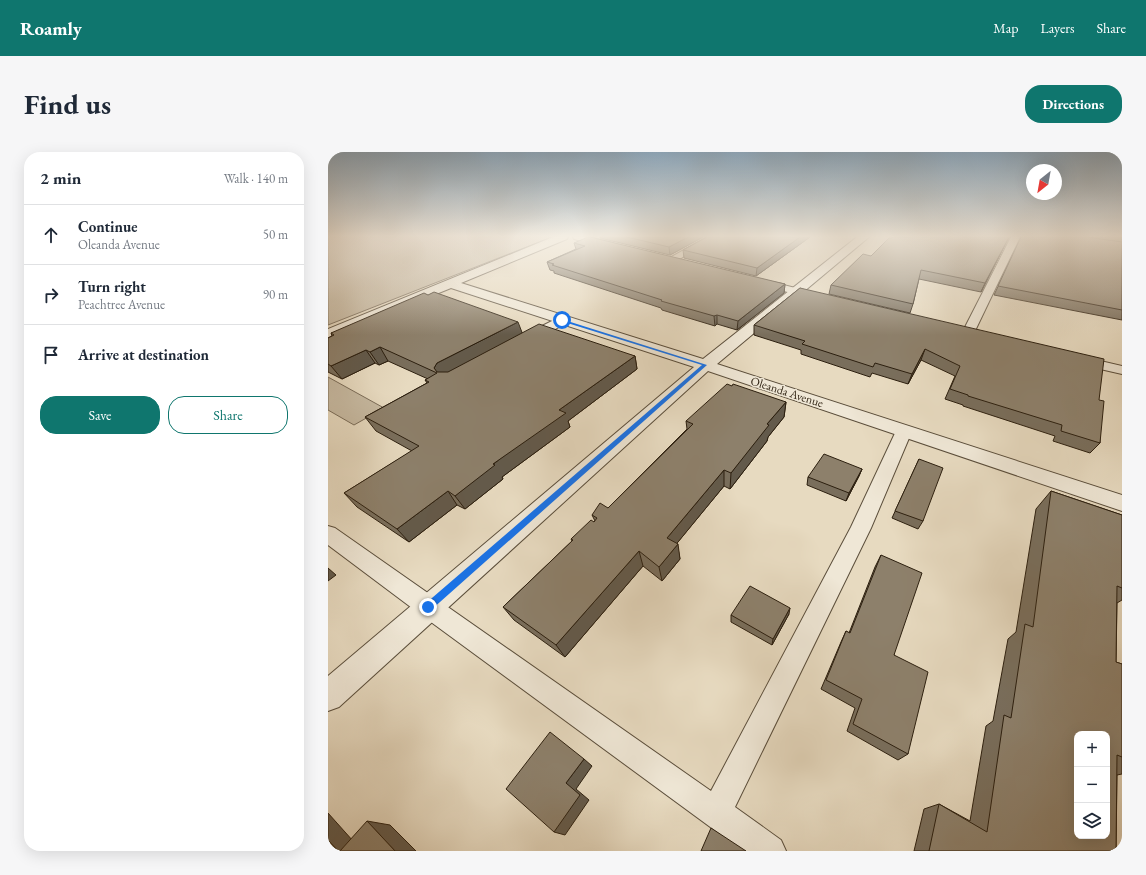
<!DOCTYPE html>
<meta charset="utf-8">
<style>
:root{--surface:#fff;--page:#f6f6f7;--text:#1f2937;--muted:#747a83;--line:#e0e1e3;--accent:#0f766e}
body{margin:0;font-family:"EB Garamond",serif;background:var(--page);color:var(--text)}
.controls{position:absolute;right:12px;bottom:12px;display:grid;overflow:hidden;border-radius:8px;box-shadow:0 4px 16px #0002}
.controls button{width:36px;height:36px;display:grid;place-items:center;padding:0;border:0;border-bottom:1px solid var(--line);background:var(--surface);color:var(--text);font:20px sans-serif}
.compass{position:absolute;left:698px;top:12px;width:36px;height:36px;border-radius:50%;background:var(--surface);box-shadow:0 4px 16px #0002;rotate:211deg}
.stop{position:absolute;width:12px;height:12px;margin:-9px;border:3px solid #1a73e8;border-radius:50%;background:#fff}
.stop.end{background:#1a73e8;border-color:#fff;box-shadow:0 1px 4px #0008}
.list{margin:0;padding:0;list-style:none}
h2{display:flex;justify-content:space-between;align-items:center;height:52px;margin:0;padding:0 16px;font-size:17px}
h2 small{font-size:13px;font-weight:400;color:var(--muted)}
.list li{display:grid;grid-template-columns:26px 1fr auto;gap:12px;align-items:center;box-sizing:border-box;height:60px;padding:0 16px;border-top:1px solid var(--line)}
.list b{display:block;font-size:15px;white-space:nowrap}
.list p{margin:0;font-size:13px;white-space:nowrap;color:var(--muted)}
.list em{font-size:13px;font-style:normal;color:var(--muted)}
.actions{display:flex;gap:8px;padding:12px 16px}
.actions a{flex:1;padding:9px 0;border:1px solid var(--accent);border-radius:16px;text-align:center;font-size:14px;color:var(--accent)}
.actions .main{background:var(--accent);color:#fff}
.icon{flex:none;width:22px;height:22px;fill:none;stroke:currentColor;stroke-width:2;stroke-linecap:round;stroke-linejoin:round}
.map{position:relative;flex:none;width:794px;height:699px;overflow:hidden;border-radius:16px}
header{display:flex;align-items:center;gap:24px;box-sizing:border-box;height:56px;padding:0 20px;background:var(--accent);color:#fff}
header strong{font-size:19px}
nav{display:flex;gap:22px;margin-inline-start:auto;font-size:14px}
.intro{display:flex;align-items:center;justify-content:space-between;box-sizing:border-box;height:96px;padding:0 24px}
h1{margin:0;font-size:28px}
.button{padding:10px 18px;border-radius:16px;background:var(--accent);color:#fff;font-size:14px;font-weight:700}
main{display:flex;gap:24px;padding:0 24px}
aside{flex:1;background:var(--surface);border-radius:16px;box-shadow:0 4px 16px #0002}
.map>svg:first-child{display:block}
.green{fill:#c7baa2;stroke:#7a6c58}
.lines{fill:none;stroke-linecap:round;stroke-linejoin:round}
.service-casing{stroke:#5b4e3b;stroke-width:2}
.minor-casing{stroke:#5b4e3b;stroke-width:2}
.service{fill:#efe7d6;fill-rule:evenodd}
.minor{fill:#efe7d6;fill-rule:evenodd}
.wall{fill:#796e5c;stroke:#2c1f0f}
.shaded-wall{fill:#635a4b;stroke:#2c1f0f}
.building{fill:#8d806b;stroke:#2c1f0f;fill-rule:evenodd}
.route{fill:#1a73e8}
.labels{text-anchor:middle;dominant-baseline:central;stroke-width:3;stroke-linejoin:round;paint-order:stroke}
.far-street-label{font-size:12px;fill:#2c1f0f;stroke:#efe7d6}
</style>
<header>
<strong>Roamly</strong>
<nav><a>Map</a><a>Layers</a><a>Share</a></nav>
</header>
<div class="intro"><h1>Find us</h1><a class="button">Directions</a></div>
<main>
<aside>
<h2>2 min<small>Walk · 140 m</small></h2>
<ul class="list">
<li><svg class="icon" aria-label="ahead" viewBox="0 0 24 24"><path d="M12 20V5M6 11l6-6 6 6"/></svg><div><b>Continue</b><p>Oleanda Avenue</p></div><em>50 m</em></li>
<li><svg class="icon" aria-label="right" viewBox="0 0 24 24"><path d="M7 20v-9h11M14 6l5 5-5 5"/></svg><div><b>Turn right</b><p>Peachtree Avenue</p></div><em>90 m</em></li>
<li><svg class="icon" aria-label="arrive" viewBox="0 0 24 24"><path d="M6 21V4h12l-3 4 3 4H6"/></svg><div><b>Arrive at destination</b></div></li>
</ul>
<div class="actions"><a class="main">Save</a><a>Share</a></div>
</aside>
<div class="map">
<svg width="794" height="699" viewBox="0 0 794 699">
<rect width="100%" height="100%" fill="#e7dac0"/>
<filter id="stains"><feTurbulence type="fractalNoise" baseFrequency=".005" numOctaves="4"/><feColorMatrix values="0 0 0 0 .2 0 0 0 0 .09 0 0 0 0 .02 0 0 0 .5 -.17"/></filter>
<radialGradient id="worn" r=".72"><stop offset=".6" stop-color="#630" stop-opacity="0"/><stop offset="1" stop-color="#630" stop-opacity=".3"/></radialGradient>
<path class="green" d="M 0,85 L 224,85 L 0,173 Z
M 0,225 L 56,256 L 26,273 L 0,258 Z"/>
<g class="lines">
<defs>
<path id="service" d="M 245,85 L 261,85 L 285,91 L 287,93 L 282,96 L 246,87 Z
M 379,85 L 390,85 L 346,110 L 340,110 L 338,108 Z
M 683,85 L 692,85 L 646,181 L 644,184 L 636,184 L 634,181 Z
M 432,127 L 491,142 L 493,144 L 487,147 L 428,132 L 427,130 L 428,128 Z
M 234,164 L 238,165 L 240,168 L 238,171 L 204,190 L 194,190 L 193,187 L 194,184 Z
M 751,204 L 794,214 L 794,222 L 746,211 L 744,208 L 746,205 Z
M 576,274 L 582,275 L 584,279 L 543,376 L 407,655 L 453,688 L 458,699 L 415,699 L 92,462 L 0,393 L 0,374 L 7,376 L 383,639 L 523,375 L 568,279 L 570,275 Z"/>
<path id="minor" d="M 225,85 L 240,85 L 239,87 L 133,131 L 375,207 L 529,85 L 541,85 L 389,212 L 794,343 L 794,359 L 380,219 L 11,555 L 0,559 L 0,524 L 366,215 L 123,136 L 0,186 L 0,177 Z"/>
</defs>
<use href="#service" class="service-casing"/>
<use href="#minor" class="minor-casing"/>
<use href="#service" class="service"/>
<use href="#minor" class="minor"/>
</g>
<path class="wall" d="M 272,85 L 375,85 L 342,103 L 272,86 Z
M 379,85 L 482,85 L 428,124 L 356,106 L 355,98 Z
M 565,85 L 681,85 L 653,140 L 591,127 L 585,152 L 582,161 L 501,142 L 503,133 L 543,104 Z
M 794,85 L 794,168 L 666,143 L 693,86 Z
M 246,91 L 457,132 L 456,141 L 409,178 L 389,172 L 387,174 L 334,158 L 333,156 L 226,121 L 226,119 L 222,118 L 219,110 L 248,97 Z
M 472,136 L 771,248 L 772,291 L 762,301 L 725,289 L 727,284 L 635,254 L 635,253 L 617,247 L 627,224 L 593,208 L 580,232 L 544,221 L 542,225 L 473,202 L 473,198 L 426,183 L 426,173 Z
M 3,181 L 194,181 L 307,204 L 309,217 L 240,269 L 242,275 L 174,325 L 175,327 L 137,357 L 129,353 L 81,390 L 29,355 L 16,341 L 84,299 L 48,279 L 37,265 L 99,231 L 97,228 L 100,227 L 60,209 L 51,213 L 47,211 L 14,227 L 0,220 L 0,186 L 4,184 Z
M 458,250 L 456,265 L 440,285 L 439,289 L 402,337 L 396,334 L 349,391 L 352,407 L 334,429 L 315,414 L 237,505 L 186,468 L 175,455 L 244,389 L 243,387 L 267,369 L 264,363 L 280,356 L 359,277 L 358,269 Z
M 591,307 L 595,369 L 590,377 L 564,366 Z
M 534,317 L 531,324 L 518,349 L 479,333 L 480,325 Z
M 723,339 L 794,363 L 794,448 L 789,451 L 788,510 L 794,512 L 794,622 L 789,623 L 788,699 L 586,699 L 596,657 L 611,652 L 642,669 L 658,574 L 665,569 L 680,487 L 688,480 L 708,357 Z
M 553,403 L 566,503 L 580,602 L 570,608 L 519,579 L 527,556 L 493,537 L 513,490 L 518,479 L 521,481 L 547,415 Z
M 461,462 L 444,493 L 403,470 L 403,463 Z"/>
<path class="shaded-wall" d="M 360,85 L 375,85 L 342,103 L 341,95 Z
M 472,85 L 482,85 L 428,124 L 429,116 Z
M 681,85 L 653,140 L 657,131 Z
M 457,132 L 456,141 L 409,178 L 410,169 Z
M 389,163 L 389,172 L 387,174 L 386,164 Z
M 190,170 L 195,183 L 114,229 L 106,216 L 109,211 Z
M 52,195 L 60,209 L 51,213 L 42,200 Z
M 597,197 L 593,208 L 580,232 L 584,222 Z
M 38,198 L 47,211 L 14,227 L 3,214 Z
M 307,204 L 309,217 L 240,269 L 242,275 L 174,325 L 175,327 L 137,357 L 127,344 L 231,258 Z
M 458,250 L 456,265 L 440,285 L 439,289 L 402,337 L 403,321 L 439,272 Z
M 534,317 L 531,324 L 518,349 L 521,341 Z
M 396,318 L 396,334 L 341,401 L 339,386 Z
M 120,339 L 129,353 L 81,390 L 69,377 Z
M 350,392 L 352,407 L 334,429 L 331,415 Z
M 311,399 L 315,414 L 237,505 L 228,493 Z
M 0,416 L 8,423 L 0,429 Z
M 462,456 L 461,462 L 444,493 L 445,487 Z
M 256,607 L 264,614 L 248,637 L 261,648 L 237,683 L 226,680 L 238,631 Z
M 0,661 L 34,699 L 10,699 L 0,688 Z
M 39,669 L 62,673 L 88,699 L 67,699 Z"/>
<path class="building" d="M 260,85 L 262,85 L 457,132 L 410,169 L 389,163 L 386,164 L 333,149 L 334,148 L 224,113 L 226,112 L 219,110 L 257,94 L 246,91 Z
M 299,85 L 360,85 L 341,95 Z
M 379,85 L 472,85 L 429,116 L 355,98 Z
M 565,85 L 681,85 L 657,131 L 593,118 L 585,152 L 503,133 L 535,102 L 543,104 L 561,86 L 564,86 Z
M 693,85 L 759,85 L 794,90 L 794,158 L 670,134 Z
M 472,136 L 776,207 L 771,248 L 776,249 L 772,291 L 733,279 L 734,273 L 640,244 L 640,243 L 622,237 L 632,214 L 597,197 L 584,222 L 547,211 L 545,215 L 474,192 L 477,189 L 426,173 Z
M 106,140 L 190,170 L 109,211 L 106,216 L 109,220 L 120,220 L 211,172 L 307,204 L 231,258 L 238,261 L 165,312 L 167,313 L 127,344 L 120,339 L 69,377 L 16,341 L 91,294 L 37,265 L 101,230 L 97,228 L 109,221 L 52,195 L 42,200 L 38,198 L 3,214 L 0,212 L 0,186 L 6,183 L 3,181 L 96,141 L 100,143 Z
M 399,232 L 404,234 L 405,232 L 458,250 L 439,272 L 441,273 L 403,321 L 396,318 L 339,386 L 350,392 L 331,415 L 311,399 L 228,493 L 175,455 L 245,388 L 243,387 L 263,368 L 266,370 L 269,366 L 264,363 L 272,351 L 280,356 L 365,272 L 358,269 Z
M 496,302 L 534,317 L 521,341 L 480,325 Z
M 591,307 L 615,316 L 595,369 L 567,359 Z
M 723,339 L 794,363 L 794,436 L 789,434 L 788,510 L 794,512 L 794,605 L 789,603 L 788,699 L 601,699 L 611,652 L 659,680 L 676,563 L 683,566 L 697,472 L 705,475 ZM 749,582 L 779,582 L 779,684 L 749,684 Z
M 553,403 L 594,421 L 566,503 L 600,520 L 580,602 L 525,572 L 534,547 L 498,528 L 518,479 L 522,481 Z
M 422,434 L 462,456 L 445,487 L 403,463 Z
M 222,580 L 256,607 L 238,631 L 252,643 L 226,680 L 178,637 Z
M 39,669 L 67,699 L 12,699 Z
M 383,676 L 418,699 L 373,699 Z
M 0,688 L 10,699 L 0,699 Z"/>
<linearGradient id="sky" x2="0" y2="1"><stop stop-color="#8eaac0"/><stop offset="0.46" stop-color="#f4eee3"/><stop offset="1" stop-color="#f4eee3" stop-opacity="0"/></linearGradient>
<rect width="794" height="183" fill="url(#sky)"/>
<path class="route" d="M 233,167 L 379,213 L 103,458 L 97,458 L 97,452 L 374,213 L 233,169 Z"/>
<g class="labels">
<g class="far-street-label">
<text transform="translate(459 240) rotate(18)">Oleanda Avenue</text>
</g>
</g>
<rect width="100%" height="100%" filter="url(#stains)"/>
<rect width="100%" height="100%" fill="url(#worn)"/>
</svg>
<div class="controls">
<button>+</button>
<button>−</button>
<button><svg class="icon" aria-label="layers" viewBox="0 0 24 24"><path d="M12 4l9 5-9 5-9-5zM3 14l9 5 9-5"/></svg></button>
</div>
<svg class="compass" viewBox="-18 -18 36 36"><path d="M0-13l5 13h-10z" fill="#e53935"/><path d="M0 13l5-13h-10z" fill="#747a83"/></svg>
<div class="stop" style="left:234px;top:168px"></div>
<div class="stop end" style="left:100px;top:455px"></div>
</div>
</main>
